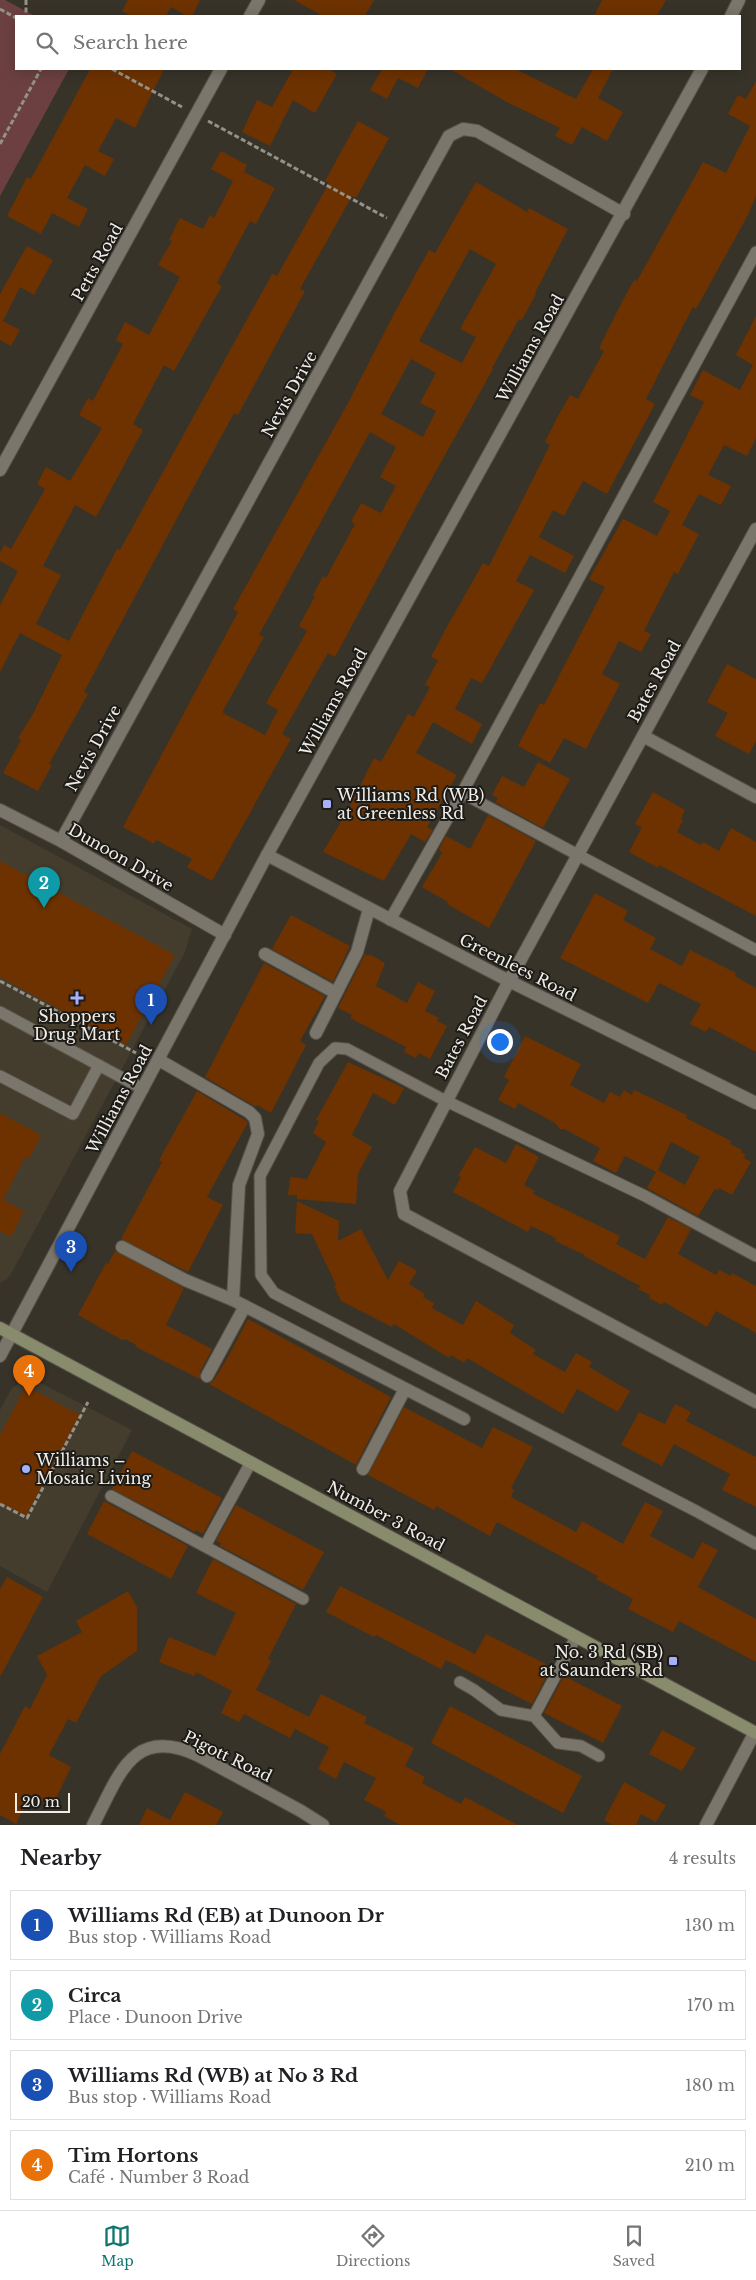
<!DOCTYPE html>
<meta charset="utf-8">
<style>
:root{--surface:#fff;--page:#f2f2f2;--text:#202124;--muted:#757577;--line:#e0e0e0;--accent:#0f766e}
body{margin:0;font-family:"Libre Baskerville",serif;background:var(--page);color:var(--text)}
.scale{position:absolute;left:15px;bottom:12px;width:55px;box-sizing:border-box;padding-left:5px;border:2px solid #f0ede7;border-top:0;font-size:14px;line-height:18px;white-space:nowrap;color:#f0ede7;-webkit-text-stroke:4px #1d1b17;paint-order:stroke}
.you{position:absolute;left:499px;top:1041px;width:18px;height:18px;margin:-12px;border:4px solid #fff;border-radius:50%;background:#1a73e8;box-shadow:0 0 0 8px #1a73e833}
.badge{display:grid;place-items:center;width:32px;height:32px;border-radius:50%;background:var(--accent);color:#fff;font-size:16px;font-weight:700}
.pin{position:absolute;translate:-50% -41px;filter:drop-shadow(0 1px 2px #0008)}
.pin::after{content:'';position:absolute;top:26px;width:18px;height:15px;background:inherit;clip-path:polygon(0 0,100% 0,50% 100%)}
.list{margin:0;padding:0;list-style:none}
h2{display:flex;justify-content:space-between;align-items:center;height:65px;margin:0;padding:0 20px;font-size:21px}
h2 small{font-size:16px;font-weight:400;color:var(--muted)}
.list li{display:grid;grid-template-columns:32px 1fr auto;gap:15px;align-items:center;box-sizing:border-box;height:70px;margin:0 10px 10px;padding:0 10px;border:1px solid var(--line);border-radius:0px}
.list b{display:block;font-size:19px;white-space:nowrap}
.list p{margin:0;font-size:16px;white-space:nowrap;color:var(--muted)}
.list em{font-size:16px;font-style:normal;color:var(--muted)}
.icon{flex:none;width:28px;height:28px;fill:none;stroke:currentColor;stroke-width:2;stroke-linecap:round;stroke-linejoin:round}
.map{position:relative;flex:none;width:756px;height:1825px;overflow:hidden}
.search{position:absolute;background:var(--surface);box-shadow:0 2px 12px #0003;left:15px;right:15px;top:15px;height:55px;display:flex;align-items:center;gap:12px;box-sizing:border-box;padding:0 18px;border-radius:0px;color:var(--muted);font-size:19px}
.sheet{height:385px;background:var(--surface)}
nav{display:flex;justify-content:space-around;align-items:center;box-sizing:border-box;height:70px;border-top:1px solid var(--line);background:var(--surface);font-size:14px;color:var(--muted)}
nav a{display:grid;justify-items:center;gap:2px}
nav .on{color:var(--accent)}
.map>svg:first-child{display:block}
.built{fill:#443d2e}
.green{fill:#6c4040}
.building{fill:#6d3200;fill-rule:evenodd}
.lines{fill:none;stroke-linecap:round;stroke-linejoin:round}
.service-casing{stroke:#555249;stroke-width:13}
.minor-casing{stroke:#555249;stroke-width:14}
.tertiary-casing{stroke:#555249;stroke-width:14}
.secondary-casing{stroke:#555249;stroke-width:14}
.path{stroke:#949189;stroke-width:3;stroke-dasharray:5 2.5;stroke-linecap:butt}
.service{stroke:#7b766b;stroke-width:11}
.minor{stroke:#7b766b;stroke-width:12}
.tertiary{stroke:#7b766b;stroke-width:12}
.secondary{stroke:#888b6c;stroke-width:12}
.poi-dot{fill:#a8b0fc;stroke:#1d1b17;stroke-width:2}
.labels{text-anchor:middle;dominant-baseline:central;stroke-width:4;stroke-linejoin:round;paint-order:stroke}
.street-label{font-size:16px;fill:#f0ede7;stroke:#1d1b17}
.poi-label{font-size:16px;fill:#f0ede7;stroke:#1d1b17;text-anchor:start}
</style>
<div class="map">
<svg width="756" height="1825" viewBox="0 0 756 1825">
<rect width="100%" height="100%" fill="#373329"/>
<path class="built" d="M 0,825 L 192,929 L 184,954 L 12,1272 L 7,1279 L 0,1283 Z
M 31,1378 L 132,1430 L 47,1592 L 0,1566 L 0,1410 L 12,1388 L 24,1380 Z"/>
<path class="green" d="M 0,0 L 5,0 L 35,16 L 16,16 L 16,69 L 69,69 L 0,196 Z"/>
<path class="building" d="M 128,0 L 200,0 L 192,16 L 187,16 L 171,7 L 166,16 L 131,16 L 122,11 Z
M 294,0 L 374,0 L 365,16 L 323,16 Z
M 602,0 L 666,0 L 657,16 L 594,16 Z
M 90,69 L 164,69 L 135,128 L 116,118 L 98,151 L 114,159 L 105,176 L 85,165 L 67,198 L 88,209 L 79,227 L 52,213 L 41,234 L 7,216 L 27,177 L 31,179 Z
M 293,69 L 328,69 L 337,74 L 315,113 L 293,100 L 270,146 L 242,132 L 257,100 L 272,107 Z
M 382,69 L 428,69 L 418,88 L 398,78 L 387,99 L 370,90 Z
M 450,69 L 515,69 L 576,99 L 593,69 L 613,69 L 598,98 L 623,112 L 607,141 L 582,127 L 572,145 L 555,136 L 560,128 L 505,101 Z
M 756,81 L 756,196 L 748,215 L 696,309 L 693,307 L 680,332 L 646,399 L 655,404 L 607,494 L 583,481 L 564,516 L 553,510 L 539,537 L 574,556 L 565,573 L 530,555 L 516,581 L 534,590 L 482,683 L 471,678 L 455,709 L 482,724 L 472,744 L 433,722 L 416,753 L 457,775 L 427,827 L 433,830 L 425,842 L 411,834 L 384,881 L 323,852 L 350,806 L 374,758 L 381,762 L 408,714 L 414,717 L 430,687 L 425,685 L 438,660 L 431,657 L 444,632 L 483,563 L 489,566 L 550,445 L 545,442 L 558,416 L 570,395 L 578,399 L 604,351 L 599,348 L 622,302 L 634,280 L 637,281 L 703,162 L 726,173 L 750,126 L 728,114 L 738,95 L 746,99 Z
M 358,121 L 389,138 L 356,198 L 352,196 L 300,289 L 305,291 L 263,369 L 238,415 L 234,413 L 189,496 L 84,692 L 88,694 L 49,764 L 52,765 L 38,791 L 3,773 L 21,740 L 18,738 L 33,714 L 62,655 L 20,633 L 0,672 L 0,605 L 18,571 L 0,561 L 0,553 L 4,545 L 11,549 L 45,489 L 37,484 L 46,467 L 70,481 L 102,428 L 79,415 L 88,398 L 93,401 L 123,344 L 116,340 L 125,322 L 149,335 L 180,277 L 158,265 L 172,241 L 169,240 L 180,218 L 203,229 L 210,215 L 214,218 L 233,181 L 211,169 L 221,151 L 247,165 L 244,172 L 275,188 L 256,224 L 250,221 L 217,283 L 222,286 L 174,371 L 164,365 L 133,424 L 143,430 L 96,517 L 75,505 L 43,566 L 61,575 L 36,624 L 69,641 L 117,549 L 120,550 L 272,274 L 277,276 L 329,183 L 325,181 Z
M 476,182 L 527,212 L 529,208 L 568,229 L 535,293 L 536,294 L 522,320 L 519,319 L 492,368 L 493,369 L 416,507 L 335,657 L 328,653 L 282,734 L 291,739 L 212,881 L 187,867 L 192,859 L 156,840 L 154,844 L 123,827 L 238,612 L 233,609 L 348,403 L 396,310 L 429,250 L 435,253 ZM 470,249 L 496,264 L 460,329 L 476,337 L 462,363 L 419,341 ZM 411,359 L 436,373 L 420,403 L 436,411 L 423,437 L 381,414 ZM 370,432 L 396,447 L 380,477 L 396,486 L 381,513 L 361,503 L 351,522 L 355,524 L 326,578 L 323,576 L 313,595 L 315,596 L 299,626 L 307,631 L 266,703 L 278,710 L 265,735 L 223,713 L 223,711 L 264,637 L 259,635 Z
M 27,246 L 53,260 L 34,295 L 20,287 L 3,321 L 20,330 L 11,346 L 0,340 L 0,294 Z
M 756,316 L 756,438 L 747,456 L 724,445 L 708,475 L 731,486 L 721,505 L 699,494 L 682,525 L 699,534 L 678,574 L 674,572 L 644,631 L 651,634 L 641,652 L 619,641 L 602,674 L 620,684 L 586,749 L 564,738 L 550,763 L 518,746 L 540,703 L 544,705 L 605,587 L 589,579 L 623,519 L 657,536 L 670,511 L 653,502 L 704,402 L 690,395 L 703,370 L 740,390 L 753,365 L 736,355 Z
M 727,664 L 756,679 L 756,741 L 749,754 L 715,736 L 728,713 L 707,702 Z
M 538,762 L 570,779 L 543,828 L 495,802 L 498,798 L 492,795 L 502,776 L 524,787 Z
M 653,792 L 685,810 L 681,819 L 683,820 L 677,832 L 701,845 L 703,842 L 719,851 L 731,828 L 756,842 L 756,916 L 659,865 L 658,868 L 629,852 L 642,827 L 635,824 Z
M 488,815 L 536,841 L 489,928 L 447,904 L 448,902 L 422,887 L 442,853 L 439,849 L 446,836 L 470,849 Z
M 0,861 L 175,955 L 126,1045 L 0,977 Z
M 595,893 L 628,911 L 623,920 L 656,938 L 650,949 L 682,966 L 690,950 L 736,973 L 735,976 L 756,988 L 756,1052 L 709,1027 L 706,1032 L 690,1024 L 701,1004 L 659,983 L 648,1003 L 560,958 Z
M 291,915 L 350,946 L 333,982 L 272,949 Z
M 365,954 L 368,956 L 369,954 L 385,963 L 376,986 L 407,1003 L 418,982 L 435,991 L 425,1011 L 439,1018 L 437,1021 L 447,1026 L 430,1059 L 419,1053 L 416,1058 L 404,1052 L 406,1047 L 350,1018 L 352,1015 L 338,1008 Z
M 264,963 L 325,996 L 300,1041 L 306,1045 L 271,1113 L 257,1105 L 256,1107 L 205,1077 Z
M 525,1036 L 581,1064 L 570,1085 L 604,1103 L 610,1092 L 620,1097 L 624,1090 L 632,1095 L 634,1090 L 687,1115 L 686,1118 L 731,1141 L 730,1144 L 742,1150 L 741,1152 L 746,1155 L 744,1158 L 751,1162 L 732,1195 L 719,1188 L 718,1191 L 715,1189 L 698,1216 L 647,1188 L 656,1172 L 625,1156 L 616,1173 L 593,1161 L 600,1148 L 564,1129 L 560,1129 L 555,1123 L 518,1103 L 515,1109 L 498,1100 L 509,1080 L 504,1077 ZM 671,1142 L 700,1157 L 685,1185 L 658,1170 Z
M 348,1062 L 404,1088 L 395,1105 L 373,1093 L 352,1135 L 372,1147 L 358,1174 L 356,1204 L 297,1199 L 297,1195 L 288,1195 L 290,1177 L 307,1179 L 326,1142 L 313,1133 L 319,1121 L 316,1120 Z
M 197,1091 L 248,1122 L 207,1197 L 223,1205 L 188,1272 L 121,1239 L 162,1162 L 159,1160 Z
M 0,1113 L 41,1135 L 29,1159 L 25,1157 L 3,1200 L 24,1211 L 11,1237 L 0,1231 Z
M 516,1144 L 539,1157 L 524,1185 L 535,1191 L 533,1194 L 620,1236 L 616,1244 L 645,1259 L 668,1217 L 691,1229 L 678,1254 L 716,1275 L 719,1270 L 731,1276 L 732,1273 L 756,1286 L 756,1333 L 716,1311 L 707,1327 L 664,1302 L 662,1305 L 649,1298 L 650,1295 L 638,1289 L 640,1286 L 584,1256 L 585,1255 L 555,1241 L 556,1238 L 531,1226 L 528,1232 L 453,1192 L 461,1177 L 458,1176 L 475,1147 L 506,1163 Z
M 297,1201 L 339,1221 L 338,1241 L 361,1229 L 388,1280 L 399,1261 L 417,1271 L 409,1284 L 425,1294 L 423,1297 L 434,1303 L 432,1308 L 463,1325 L 476,1301 L 514,1325 L 510,1333 L 536,1350 L 533,1354 L 565,1372 L 576,1353 L 592,1362 L 589,1367 L 630,1391 L 618,1412 L 577,1389 L 563,1414 L 467,1358 L 464,1363 L 451,1355 L 449,1358 L 394,1324 L 392,1327 L 341,1301 L 334,1286 L 336,1285 L 312,1234 L 295,1233 Z
M 115,1251 L 184,1288 L 166,1325 L 212,1349 L 200,1372 L 200,1379 L 136,1347 L 135,1344 L 125,1339 L 122,1340 L 78,1315 L 106,1263 L 108,1264 Z
M 248,1319 L 391,1397 L 356,1465 L 209,1384 L 214,1380 L 228,1357 Z
M 26,1386 L 80,1415 L 26,1516 L 0,1503 L 0,1435 Z
M 675,1404 L 691,1412 L 686,1421 L 756,1457 L 756,1507 L 722,1490 L 730,1474 L 674,1444 L 662,1466 L 621,1445 L 639,1412 L 665,1424 Z
M 404,1407 L 482,1448 L 493,1427 L 533,1447 L 511,1488 L 514,1490 L 511,1497 L 576,1532 L 582,1521 L 623,1544 L 645,1502 L 663,1511 L 650,1536 L 693,1559 L 702,1542 L 718,1550 L 698,1587 L 756,1619 L 756,1662 L 679,1621 L 673,1632 L 628,1609 L 633,1599 L 596,1579 L 598,1576 L 497,1522 L 490,1536 L 436,1506 L 434,1510 L 368,1475 Z
M 132,1451 L 222,1498 L 203,1534 L 196,1530 L 195,1532 L 112,1489 Z
M 104,1501 L 188,1546 L 171,1579 L 87,1534 Z
M 236,1505 L 324,1552 L 303,1590 L 220,1546 L 221,1543 L 216,1541 Z
M 213,1559 L 296,1604 L 268,1659 L 271,1661 L 256,1690 L 309,1717 L 321,1694 L 367,1717 L 364,1723 L 414,1748 L 405,1766 L 425,1777 L 422,1783 L 461,1804 L 465,1797 L 518,1825 L 400,1825 L 384,1816 L 386,1812 L 364,1800 L 376,1778 L 344,1762 L 336,1779 L 318,1769 L 329,1747 L 295,1729 L 290,1738 L 244,1714 L 239,1722 L 221,1713 L 232,1691 L 196,1672 L 194,1676 L 159,1662 L 169,1637 L 215,1656 L 236,1613 L 196,1593 Z
M 7,1577 L 43,1597 L 0,1677 L 0,1589 Z
M 340,1586 L 475,1654 L 486,1634 L 546,1664 L 544,1667 L 550,1670 L 532,1704 L 446,1660 L 441,1669 L 376,1635 L 374,1637 L 326,1612 Z
M 128,1591 L 137,1607 L 137,1651 L 101,1676 L 76,1723 L 68,1719 L 49,1755 L 71,1767 L 52,1807 L 30,1795 L 16,1824 L 0,1815 L 0,1754 L 25,1706 L 30,1709 L 47,1675 L 37,1656 L 82,1632 L 76,1621 Z
M 564,1676 L 622,1706 L 603,1743 L 544,1713 Z
M 450,1706 L 582,1776 L 563,1813 L 431,1743 Z
M 662,1730 L 696,1748 L 682,1771 L 649,1754 Z
M 624,1782 L 666,1805 L 656,1822 L 641,1814 L 636,1825 L 612,1825 L 604,1820 Z
M 185,1792 L 223,1812 L 216,1825 L 139,1825 L 147,1808 L 170,1820 Z"/>
<g class="lines">
<defs>
<path id="service" d="M 462,793 L 756,950
M 390,920 L 462,793 L 756,252
M 0,1012 L 143,1089
M 0,1076 L 73,1114 L 99,1065
M 756,1256 L 645,1196 L 446,1101 L 347,1049 L 335,1048 L 319,1063 L 260,1176 L 261,1275 L 274,1293 L 696,1511 L 756,1544
M 111,1496 L 303,1599
M 205,1546 L 251,1462
M 460,1682 L 474,1690 L 501,1710 L 534,1716 L 558,1743 L 581,1746 L 599,1756
M 534,1716 L 576,1637"/>
<path id="minor" d="M 250,16 L 259,0
M 0,470 L 221,69
M 756,529 L 509,981 L 400,1191 L 404,1214 L 756,1402
M 643,736 L 756,797
M 0,810 L 61,841 L 225,935
M 61,841 L 449,136 L 463,129 L 477,131 L 624,214
M 267,855 L 509,981 L 756,1103
M 265,954 L 336,993
M 316,1033 L 357,952 L 369,909
M 159,1060 L 249,1112 L 255,1118 L 258,1134 L 239,1185 L 233,1300
M 122,1247 L 185,1280 L 233,1300 L 464,1419
M 207,1376 L 245,1306
M 363,1469 L 405,1389
M 93,1825 C 119,1776 132,1724 199,1756 L 301,1811 L 323,1825
M 706,1825 L 755,1732"/>
<path id="tertiary" d="M 731,16 L 739,0
M 0,1356 L 267,855 L 702,69"/>
<path id="secondary" d="M 0,1328 L 756,1733"/>
</defs>
<use href="#service" class="service-casing"/>
<use href="#minor" class="minor-casing"/>
<use href="#tertiary" class="tertiary-casing"/>
<use href="#secondary" class="secondary-casing"/>
<path class="path" d="M 26,0 L 26,16
M 0,9 L 16,18
M 112,69 L 182,107
M 208,121 L 387,218
M 0,144 L 41,69
M 0,981 L 136,1053
M 0,1504 L 27,1518 L 88,1402"/>
<use href="#service" class="service"/>
<use href="#minor" class="minor"/>
<use href="#tertiary" class="tertiary"/>
<use href="#secondary" class="secondary"/>
</g>
<g class="poi-dot">
<rect x="322" y="799" width="10" height="10" rx="2.5"/>
<path d="M74.5 990.5h5v5h5v5h-5v5h-5v-5h-5v-5h5z"/>
<circle cx="26" cy="1469" r="5"/>
<rect x="668" y="1656" width="10" height="10" rx="2.5"/>
</g>
<g class="labels">
<g class="street-label">
<text transform="translate(97 262) rotate(-61)">Petts Road</text>
<text transform="translate(530 348) rotate(-61)">Williams Road</text>
<text transform="translate(289 394) rotate(-61)">Nevis Drive</text>
<text transform="translate(654 681) rotate(-61)">Bates Road</text>
<text transform="translate(333 702) rotate(-61)">Williams Road</text>
<text transform="translate(93 748) rotate(-61)">Nevis Drive</text>
<text transform="translate(121 857) rotate(30)">Dunoon Drive</text>
<text transform="translate(518 967) rotate(27)">Greenlees Road</text>
<text transform="translate(461 1037) rotate(-62)">Bates Road</text>
<text transform="translate(119 1099) rotate(-62)">Williams Road</text>
<text transform="translate(386 1516) rotate(28)">Number 3 Road</text>
<text transform="translate(228 1756) rotate(26)">Pigott Road</text>
</g>
<g class="poi-label">
<text x="337" y="795">Williams Rd (WB)<tspan x="337" dy="18">at Greenless Rd</tspan></text>
<text x="77" y="1016" text-anchor="middle">Shoppers<tspan x="77" dy="18">Drug Mart</tspan></text>
<text x="36" y="1460">Williams –<tspan x="36" dy="18">Mosaic Living</tspan></text>
<text x="663" y="1652" text-anchor="end">No. 3 Rd (SB)<tspan x="663" dy="18">at Saunders Rd</tspan></text>
</g>
</g>
</svg>
<div class="scale">20 m</div>
<div class="you"></div>
<div class="pin badge" style="left:151px;top:1025px;background:#1a4fb4">1</div>
<div class="pin badge" style="left:44px;top:908px;background:#0f9aa8">2</div>
<div class="pin badge" style="left:71px;top:1272px;background:#1a4fb4">3</div>
<div class="pin badge" style="left:29px;top:1396px;background:#e8710a">4</div>
<div class="search"><svg class="icon" aria-label="search" viewBox="0 0 24 24"><circle cx="10" cy="10" r="6"/><path d="M15 15l6 6"/></svg>Search here</div>
</div>
<section class="sheet">
<h2>Nearby<small>4 results</small></h2>
<ul class="list">
<li><span class="badge" style="background:#1a4fb4">1</span><div><b>Williams Rd (EB) at Dunoon Dr</b><p>Bus stop · Williams Road</p></div><em>130 m</em></li>
<li><span class="badge" style="background:#0f9aa8">2</span><div><b>Circa</b><p>Place · Dunoon Drive</p></div><em>170 m</em></li>
<li><span class="badge" style="background:#1a4fb4">3</span><div><b>Williams Rd (WB) at No 3 Rd</b><p>Bus stop · Williams Road</p></div><em>180 m</em></li>
<li><span class="badge" style="background:#e8710a">4</span><div><b>Tim Hortons</b><p>Café · Number 3 Road</p></div><em>210 m</em></li>
</ul>
</section>
<nav>
<a class="on"><svg class="icon" aria-label="map" viewBox="0 0 24 24"><path d="M3 6l6-2 6 2 6-2v14l-6 2-6-2-6 2zM9 4v14M15 6v14"/></svg>Map</a>
<a><svg class="icon" aria-label="directions" viewBox="0 0 24 24"><path d="M12 3l9 9-9 9-9-9zM9 14v-3h6M13 9l2 2-2 2"/></svg>Directions</a>
<a><svg class="icon" aria-label="saved" viewBox="0 0 24 24"><path d="M7 4h10v16l-5-4-5 4z"/></svg>Saved</a>
</nav>
